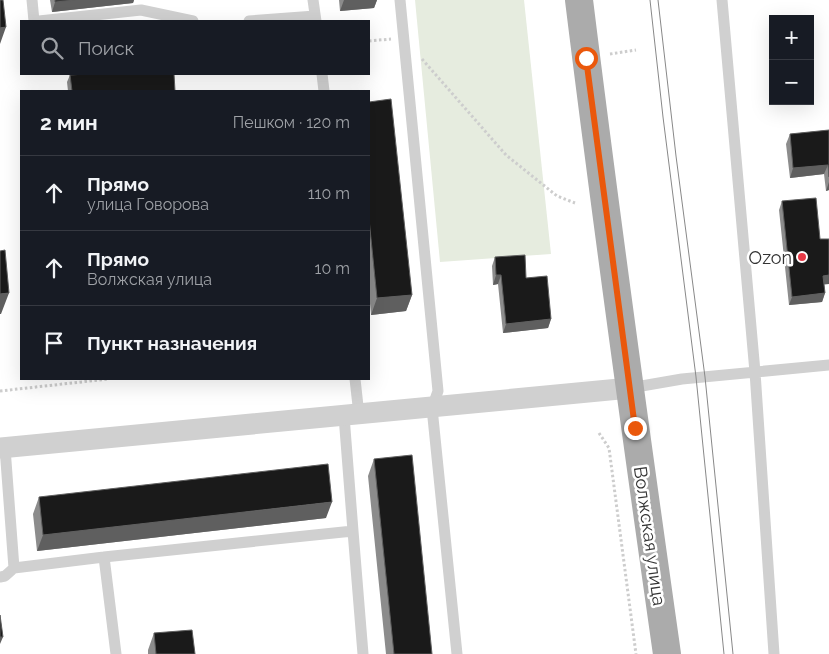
<!DOCTYPE html>
<html lang="ru">
<meta charset="utf-8">
<style>
:root{--surface:#171b24;--page:#242831;--text:#f1f3f6;--muted:#9ea1a6;--line:#363941}
body{margin:0;font-family:Raleway,sans-serif;background:var(--page);color:var(--text)}
.controls{position:absolute;right:15px;top:15px;display:grid;overflow:hidden;border-radius:0px;box-shadow:0 5px 20px #0002}
.controls button{width:45px;height:45px;display:grid;place-items:center;padding:0;border:0;border-bottom:1px solid var(--line);background:var(--surface);color:var(--text);font:25px sans-serif}
.stop{position:absolute;width:15px;height:15px;margin:-11px;border:4px solid #ea580c;border-radius:50%;background:#fff}
.stop.end{background:#ea580c;border-color:#fff;box-shadow:0 1px 5px #0008}
.list{margin:0;padding:0;list-style:none}
h2{display:flex;justify-content:space-between;align-items:center;height:65px;margin:0;padding:0 20px;font-size:21px}
h2 small{font-size:16px;font-weight:400;color:var(--muted)}
.list li{display:grid;grid-template-columns:32px 1fr auto;gap:15px;align-items:center;box-sizing:border-box;height:75px;padding:0 20px;border-top:1px solid var(--line)}
.list b{display:block;font-size:19px;white-space:nowrap}
.list p{margin:0;font-size:16px;white-space:nowrap;color:var(--muted)}
.list em{font-size:16px;font-style:normal;color:var(--muted)}
.icon{flex:none;width:28px;height:28px;fill:none;stroke:currentColor;stroke-width:2;stroke-linecap:round;stroke-linejoin:round}
.map{position:relative;flex:none;width:829px;height:654px;overflow:hidden}
.search{position:absolute;background:var(--surface);box-shadow:0 5px 20px #0002;left:20px;top:20px;width:350px;height:55px;display:flex;align-items:center;gap:12px;box-sizing:border-box;padding:0 18px;border-radius:0px;color:var(--muted);font-size:19px}
.panel{position:absolute;background:var(--surface);box-shadow:0 5px 20px #0002;left:20px;top:90px;width:350px;height:290px;border-radius:0px}
.map>svg:first-child{display:block}
.green{fill:#e6ecdf}
.lines{fill:none;stroke-linecap:round;stroke-linejoin:round}
.path{stroke:#cdcdcd;stroke-width:3;stroke-dasharray:2.5 2.5;stroke-linecap:butt}
.lane{stroke:#d0d0d0;stroke-width:11}
.street{stroke:#d0d0d0;stroke-width:21}
.primary{stroke:#ababab;stroke-width:28}
.tram{stroke:#888;stroke-width:1}
.wall{fill:#8c8c8c}
.shaded-wall{fill:#5f5f5f}
.building{fill:#1a1a1a;stroke:#5f5f5f}
.route{stroke:#ea580c;stroke-width:6}
.poi-dot{fill:#e63946;stroke:#fff;stroke-width:2}
.labels{text-anchor:middle;dominant-baseline:central;stroke-width:5;stroke-linejoin:round;paint-order:stroke}
.poi-label{font-size:18px;fill:#333;stroke:#fff;text-anchor:end}
.street-label{font-size:18px;fill:#333;stroke:#fff}
</style>
<div class="map">
<svg width="829" height="654" viewBox="0 0 829 654">
<rect width="100%" height="100%" fill="#fff"/>
<path class="green" d="M 415,0 L 524,0 L 551,254 L 440,262 Z"/>
<g class="lines">
<path class="path" d="M 369,41 L 391,39
M 610,54 L 636,50
M 422,59 L 506,155 L 557,196 L 575,203
M 0,391 L 108,379
M 599,433 L 609,448 L 636,654"/>
<path class="lane" d="M 32,0 L 34,21
M 313,0 L 316,21
M 400,0 L 438,391 L 432,408 L 457,654
M 722,0 L 755,372 L 774,654
M 39,21 L 141,10 L 193,21
M 249,21 L 315,16
M 322,74 L 324,91
M 355,379 L 359,415
M 630,388 L 682,379 L 829,365
M 5,448 L 14,568
M 353,531 L 363,654
M 104,557 L 116,654
M 0,577 L 5,576 L 14,568 L 104,557 L 353,531 L 344,416"/>
<path class="street" d="M 0,448 L 630,388"/>
<path class="primary" d="M 579,0 C 606,218 636,436 667,654"/>
<path class="tram" d="M 650,0 L 663,117 L 696,377 L 724,654
M 658,0 L 676,156 L 705,377 L 733,654"/>
</g>
<path class="wall" d="M 50,0 L 134,0 L 133,3 L 52,12 Z
M 339,0 L 377,0 L 374,8 L 340,11 Z
M 70,75 L 175,91 L 68,91 L 67,82 Z
M 369,102 L 412,295 L 406,311 L 371,315 L 369,292 Z
M 829,130 L 829,190 L 826,191 L 824,174 L 790,178 L 786,144 L 790,134 Z
M 782,201 L 820,239 L 829,239 L 829,284 L 824,284 L 825,293 L 822,302 L 789,305 L 779,210 Z
M 495,257 L 526,278 L 551,319 L 548,328 L 503,333 L 498,284 L 493,285 L 492,266 Z
M 374,459 L 432,654 L 386,654 L 368,476 Z
M 39,497 L 326,518 L 37,551 L 33,514 Z
M 154,633 L 195,654 L 148,654 L 148,650 Z"/>
<path class="shaded-wall" d="M 76,0 L 134,0 L 133,3 L 52,12 L 55,2 Z
M 344,0 L 377,0 L 374,8 L 340,11 Z
M 6,27 L 0,44 L 0,28 Z
M 828,165 L 824,174 L 790,178 L 793,168 Z
M 829,182 L 829,190 L 826,191 Z
M 496,275 L 501,275 L 498,284 L 493,285 Z
M 829,275 L 829,284 L 820,285 L 823,276 Z
M 9,293 L 1,314 L 0,314 L 0,294 Z
M 825,293 L 822,302 L 789,305 L 792,297 Z
M 412,295 L 406,311 L 371,315 L 377,298 Z
M 551,319 L 548,328 L 503,333 L 506,324 Z
M 332,502 L 326,518 L 37,551 L 43,535 Z
M 0,637 L 3,637 L 0,644 Z"/>
<path class="building" d="M 0,0 L 3,0 L 6,27 L 0,28 Z
M 55,0 L 76,0 L 55,2 Z
M 85,74 L 174,74 L 175,91 L 72,91 L 70,75 Z
M 391,99 L 412,295 L 377,298 L 369,219 L 369,102 Z
M 829,130 L 829,177 L 828,165 L 793,168 L 790,134 Z
M 816,198 L 820,239 L 829,239 L 829,275 L 823,276 L 825,293 L 792,297 L 782,201 Z
M 5,250 L 9,293 L 0,294 L 0,251 Z
M 525,255 L 526,278 L 547,276 L 551,319 L 506,324 L 501,275 L 496,275 L 495,257 Z
M 412,455 L 432,654 L 394,654 L 374,459 Z
M 328,464 L 332,502 L 43,535 L 39,497 Z
M 0,615 L 3,637 L 0,637 Z
M 192,630 L 195,654 L 156,654 L 154,633 Z"/>
<g class="lines">
<path class="route" d="M 586,58 L 635,428"/>
</g>
<circle class="poi-dot" cx="802" cy="257" r="5"/>
<g class="labels">
<g class="poi-label">
<text x="792" y="257">Ozon</text>
</g>
<g class="street-label">
<text transform="translate(650 536) rotate(82)">Волжская улица</text>
</g>
</g>
</svg>
<div class="controls">
<button>+</button>
<button>−</button>
</div>
<div class="stop" style="left:586px;top:58px"></div>
<div class="stop end" style="left:635px;top:428px"></div>
<div class="search"><svg class="icon" aria-label="search" viewBox="0 0 24 24"><circle cx="10" cy="10" r="6"/><path d="M15 15l6 6"/></svg>Поиск</div>
<section class="panel">
<h2>2 мин<small>Пешком · 120 m</small></h2>
<ul class="list">
<li><svg class="icon" aria-label="ahead" viewBox="0 0 24 24"><path d="M12 20V5M6 11l6-6 6 6"/></svg><div><b>Прямо</b><p>улица Говорова</p></div><em>110 m</em></li>
<li><svg class="icon" aria-label="ahead" viewBox="0 0 24 24"><path d="M12 20V5M6 11l6-6 6 6"/></svg><div><b>Прямо</b><p>Волжская улица</p></div><em>10 m</em></li>
<li><svg class="icon" aria-label="arrive" viewBox="0 0 24 24"><path d="M6 21V4h12l-3 4 3 4H6"/></svg><div><b>Пункт назначения</b></div></li>
</ul>
</section>
</div>
